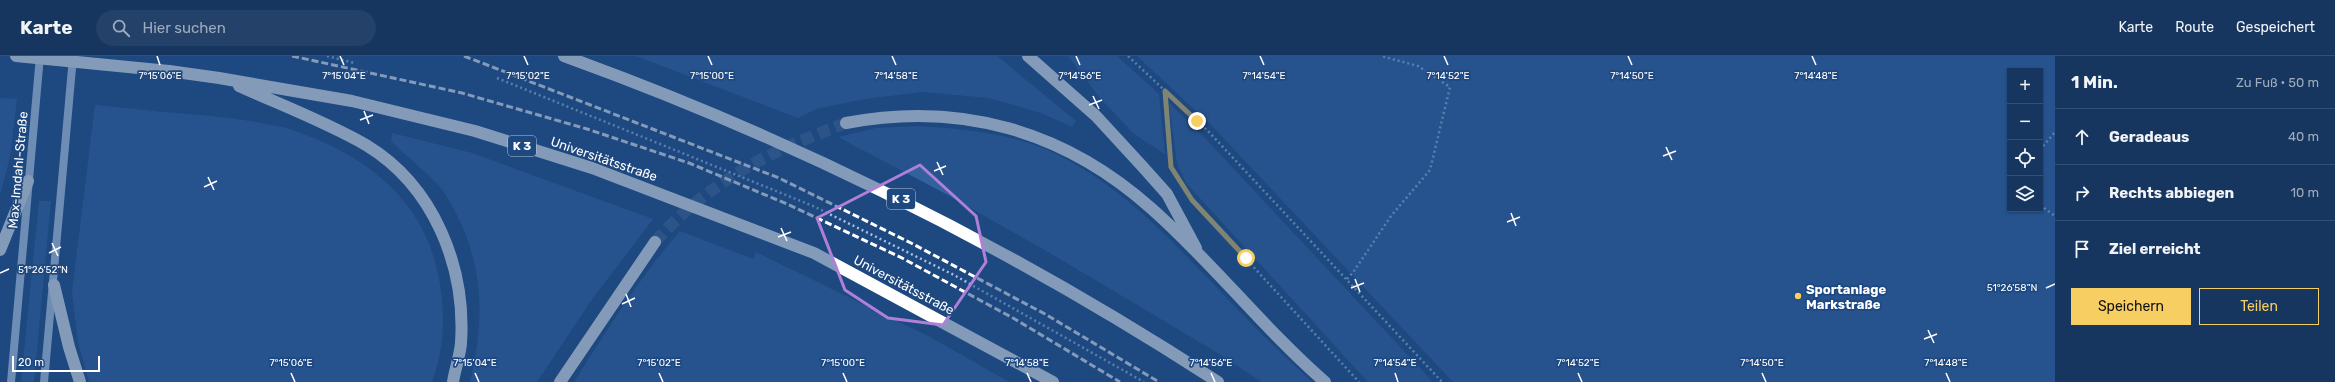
<!DOCTYPE html>
<html lang="de">
<meta charset="utf-8">
<style>
:root{--surface:#163660;--page:#234169;--text:#f1f3f6;--muted:#9eabbd;--line:#355075;--accent:#f7ce62}
body{margin:0;font-family:Rubik,sans-serif;background:var(--page);color:var(--text)}
.controls{position:absolute;right:12px;top:12px;display:grid;overflow:hidden;border-radius:0px;box-shadow:0 1px 3px #0004}
.controls button{width:36px;height:36px;display:grid;place-items:center;padding:0;border:0;border-bottom:1px solid var(--line);background:var(--surface);color:var(--text);font:20px sans-serif}
.scale{position:absolute;left:12px;bottom:10px;width:88px;box-sizing:border-box;padding-left:4px;border:2px solid #fff;border-top:0;font-size:11px;line-height:14px;white-space:nowrap;color:#fff;-webkit-text-stroke:3px #1e4880;paint-order:stroke}
.stop{position:absolute;width:12px;height:12px;margin:-9px;border:3px solid #f7ce62;border-radius:50%;background:#fff}
.stop.end{background:#f7ce62;border-color:#fff;box-shadow:0 1px 4px #0008}
.list{margin:0;padding:0;list-style:none}
h2{display:flex;justify-content:space-between;align-items:center;height:52px;margin:0;padding:0 16px;font-size:17px}
h2 small{font-size:13px;font-weight:400;color:var(--muted)}
.list li{display:grid;grid-template-columns:26px 1fr auto;gap:12px;align-items:center;box-sizing:border-box;height:56px;padding:0 16px;border-top:1px solid var(--line)}
.list b{display:block;font-size:15px;white-space:nowrap}
.list em{font-size:13px;font-style:normal;color:var(--muted)}
.actions{display:flex;gap:8px;padding:12px 16px}
.actions a{flex:1;padding:9px 0;border:1px solid var(--accent);border-radius:0px;text-align:center;font-size:14px;color:var(--accent)}
.actions .main{background:var(--accent);color:#111}
.icon{flex:none;width:22px;height:22px;fill:none;stroke:currentColor;stroke-width:2;stroke-linecap:round;stroke-linejoin:round}
.map{position:relative;flex:none;width:2055px;height:326px;overflow:hidden}
header{display:flex;align-items:center;gap:24px;box-sizing:border-box;height:56px;padding:0 20px;background:var(--surface);border-bottom:1px solid var(--line)}
header strong{font-size:19px}
nav{display:flex;gap:22px;margin-inline-start:auto;font-size:14px}
.search{width:280px;height:36px;background:var(--page);display:flex;align-items:center;gap:10px;box-sizing:border-box;padding:0 14px;border-radius:22px;color:var(--muted);font-size:15px}
main{display:flex}
aside{flex:1;background:var(--surface)}
.map>svg:first-child{display:block}
.green{fill:#32619e;fill-rule:evenodd}
.lines{fill:none;stroke-linecap:round;stroke-linejoin:round}
.highway-tunnel{stroke:#406393;stroke-width:12;stroke-dasharray:12 6;stroke-linecap:butt}
.path{stroke:#a3c1e8;stroke-width:2.5;stroke-dasharray:2 3;stroke-linecap:butt}
.secondary{stroke:#cedff7;stroke-width:8}
.highway{stroke:#fff;stroke-width:12}
.rail{stroke:#fff;stroke-width:3;stroke-dasharray:7 3;stroke-linecap:butt}
.highway-bridge{stroke:#fff;stroke-width:12}
.route{stroke:#f7ce62;stroke-width:5}
.marked{fill:none;stroke:#b080d9;stroke-width:3;stroke-linejoin:round}
.ticks{fill:none;stroke:#fff;stroke-width:1.5}
.poi-dot{fill:#f7ce62;stroke:#1e4880;stroke-width:1.5}
.labels{text-anchor:middle;dominant-baseline:central;stroke-width:3.5;stroke-linejoin:round;paint-order:stroke}
.shield{fill:#1e4880;stroke:#bcc8d9;stroke-width:1}
.shield-label{font-size:12px;font-weight:bold;fill:#fff}
.street-label{font-size:13px;fill:#fff;stroke:#1e4880}
.poi-label{font-size:13px;font-weight:bold;fill:#fff;stroke:#1e4880;text-anchor:start}
.ticks-label{font-size:10px;text-anchor:middle;fill:#fff;stroke:#1e4880;stroke-width:3.5;stroke-linejoin:round;paint-order:stroke}
</style>
<header>
<strong>Karte</strong>
<div class="search"><svg class="icon" aria-label="search" viewBox="0 0 24 24"><circle cx="10" cy="10" r="6"/><path d="M15 15l6 6"/></svg>Hier suchen</div>
<nav><a>Karte</a><a>Route</a><a>Gespeichert</a></nav>
</header>
<main>
<div class="map">
<svg width="2055" height="326" viewBox="0 0 2055 326">
<rect width="100%" height="100%" fill="#1e4880"/>
<path class="green" d="M 636,0 L 997,0 L 1076,65 L 1072,71 L 1041,57 L 989,42 L 923,36 L 864,43 L 816,53 L 798,62 Z
M 1068,0 L 1117,0 L 1159,38 L 1165,98 L 1134,78 L 1100,42 Z
M 1137,0 L 2055,0 L 2055,326 L 1453,326 L 1213,71 ZM 2010,15 L 2040,15 L 2040,153 L 2010,153 Z
M 0,42 L 17,43 L 10,101 L 0,139 Z
M 1169,47 L 1203,80 L 1433,326 L 1368,326 L 1186,127 L 1177,108 Z
M 95,49 C 118,51 141,54 164,56 C 199,59 232,61 266,68 C 275,70 286,71 295,75 C 357,96 413,135 433,199 C 446,242 447,284 432,326 L 89,326 L 78,286 L 72,236 Z
M 919,70 C 963,73 1011,77 1052,96 C 1134,135 1190,206 1253,269 C 1272,289 1292,307 1312,326 L 1262,326 L 1216,296 L 1055,200 L 946,138 L 838,81 L 876,72 Z
M 392,77 L 472,97 L 653,163 L 590,246 L 537,326 L 470,326 C 487,256 483,198 444,136 C 435,123 404,98 391,85 Z
M 39,145 L 51,145 L 34,326 L 21,326 Z
M 680,175 L 753,203 L 756,196 L 930,281 L 1009,326 L 574,326 C 607,274 640,221 680,175 Z"/>
<g class="lines">
<path class="highway-tunnel" d="M 655,186 C 710,124 769,96 846,67"/>
<path class="path" d="M 327,0 L 354,7
M 1128,0 L 1208,75 L 1442,326
M 497,22 L 813,150 L 954,219 L 1144,326
M 1165,35 L 1171,109
M 2040,94 L 2055,76
M 2040,149 L 2055,160
M 1203,156 L 1359,326
M 1347,223 L 1354,215 L 1391,160 L 1430,114 L 1450,31 L 1418,10 L 1381,0"/>
<path class="secondary" d="M 11,326 L 40,0
M 44,326 L 73,1"/>
<path class="highway" d="M 564,0 C 794,83 1013,193 1218,326
M 1028,0 L 1096,60 L 1142,110 L 1167,138 L 1196,192
M 169,15 L 219,22 L 352,45 L 475,75 L 592,112 L 814,197 L 1053,326
M 239,30 C 281,49 326,66 366,89 C 434,130 466,211 461,287 C 460,300 455,313 453,326
M 846,67 C 961,45 1065,75 1152,153 C 1213,207 1263,272 1325,326
M 0,194 L 28,125
M 54,229 L 69,291 L 80,326
M 560,326 L 655,186"/>
<path class="rail" d="M 292,0 L 462,37 L 587,73 L 689,107 L 787,148 L 902,202 L 1013,262 L 1120,326
M 464,0 L 779,122 L 911,187 L 1045,258 L 1159,326"/>
<path class="highway-bridge" d="M 16,0 L 169,15"/>
</g>
<g class="lines">
<path class="route" d="M 1197,65 L 1165,35 L 1171,111 L 1192,144 L 1246,202"/>
</g>
<path d="M0 0H2055V326H0ZM 920,109 L 976,160 L 986,206 L 943,269 L 888,262 L 845,234 L 817,162 Z" fill="#1e4880" fill-opacity=".55" fill-rule="evenodd"/>
<path class="marked" d="M 920,109 L 976,160 L 986,206 L 943,269 L 888,262 L 845,234 L 817,162 Z"/>
<path class="ticks" d="M 157,0 L 160,9M 340,0 L 344,9M 524,0 L 528,9M 708,0 L 712,9M 892,0 L 896,9M 1076,0 L 1080,9M 1260,0 L 1264,9M 1444,0 L 1448,9M 1628,0 L 1632,9M 1812,0 L 1816,9M 1093,40 L 1099,53M 1089,49 L 1102,44M 364,55 L 369,68M 360,64 L 373,59M 1666,91 L 1672,104M 1663,100 L 1676,95M 937,106 L 943,119M 934,115 L 946,110M 208,121 L 214,134M 204,131 L 217,125M 1511,157 L 1516,170M 1507,166 L 1520,161M 781,172 L 787,185M 778,181 L 791,176M 52,187 L 58,200M 49,197 L 61,191M 0,217 L 9,213M 1355,223 L 1360,236M 1351,232 L 1364,227M 2046,232 L 2055,228M 626,238 L 631,251M 622,248 L 635,242M 1928,274 L 1934,287M 1924,283 L 1937,278M 291,317 L 295,326M 475,317 L 479,326M 659,317 L 663,326M 843,317 L 847,326M 1027,317 L 1031,326M 1211,317 L 1215,326M 1395,317 L 1398,326M 1578,317 L 1582,326M 1762,317 L 1766,326M 1946,317 L 1950,326"/>
<circle class="poi-dot" cx="1798" cy="240" r="4"/>
<g class="labels">
<g class="shield">
<rect x="508" y="80" width="28" height="20" rx="3"/>
<rect x="887" y="133" width="28" height="20" rx="3"/>
</g>
<g class="shield-label">
<text x="522" y="90">K 3</text>
<text x="901" y="143">K 3</text>
</g>
<g class="street-label">
<text transform="translate(604 103) rotate(19)">Universitätsstraße</text>
<text transform="translate(18 114) rotate(-85)">Max-Imdahl-Straße</text>
<text transform="translate(904 229) rotate(28)">Universitätsstraße</text>
</g>
<g class="poi-label">
<text x="1806" y="233">Sportanlage<tspan x="1806" dy="15">Markstraße</tspan></text>
</g>
</g>
<g class="ticks-label">
<text x="160" y="23">7°15'06"E</text>
<text x="344" y="23">7°15'04"E</text>
<text x="528" y="23">7°15'02"E</text>
<text x="712" y="23">7°15'00"E</text>
<text x="896" y="23">7°14'58"E</text>
<text x="1080" y="23">7°14'56"E</text>
<text x="1264" y="23">7°14'54"E</text>
<text x="1448" y="23">7°14'52"E</text>
<text x="1632" y="23">7°14'50"E</text>
<text x="1816" y="23">7°14'48"E</text>
<text x="43" y="217">51°26'52"N</text>
<text x="2012" y="235">51°26'58"N</text>
<text x="291" y="310">7°15'06"E</text>
<text x="475" y="310">7°15'04"E</text>
<text x="659" y="310">7°15'02"E</text>
<text x="843" y="310">7°15'00"E</text>
<text x="1027" y="310">7°14'58"E</text>
<text x="1211" y="310">7°14'56"E</text>
<text x="1395" y="310">7°14'54"E</text>
<text x="1578" y="310">7°14'52"E</text>
<text x="1762" y="310">7°14'50"E</text>
<text x="1946" y="310">7°14'48"E</text>
</g>
</svg>
<div class="controls">
<button>+</button>
<button>−</button>
<button><svg class="icon" aria-label="locate" viewBox="0 0 24 24"><circle cx="12" cy="12" r="6"/><path d="M12 2v4M12 18v4M2 12h4M18 12h4"/></svg></button>
<button><svg class="icon" aria-label="layers" viewBox="0 0 24 24"><path d="M12 4l9 5-9 5-9-5zM3 14l9 5 9-5"/></svg></button>
</div>
<div class="scale">20 m</div>
<div class="stop" style="left:1246px;top:202px"></div>
<div class="stop end" style="left:1197px;top:65px"></div>
</div>
<aside>
<h2>1 Min.<small>Zu Fuß · 50 m</small></h2>
<ul class="list">
<li><svg class="icon" aria-label="ahead" viewBox="0 0 24 24"><path d="M12 20V5M6 11l6-6 6 6"/></svg><div><b>Geradeaus</b></div><em>40 m</em></li>
<li><svg class="icon" aria-label="right" viewBox="0 0 24 24"><path d="M7 20v-9h11M14 6l5 5-5 5"/></svg><div><b>Rechts abbiegen</b></div><em>10 m</em></li>
<li><svg class="icon" aria-label="arrive" viewBox="0 0 24 24"><path d="M6 21V4h12l-3 4 3 4H6"/></svg><div><b>Ziel erreicht</b></div></li>
</ul>
<div class="actions"><a class="main">Speichern</a><a>Teilen</a></div>
</aside>
</main>
